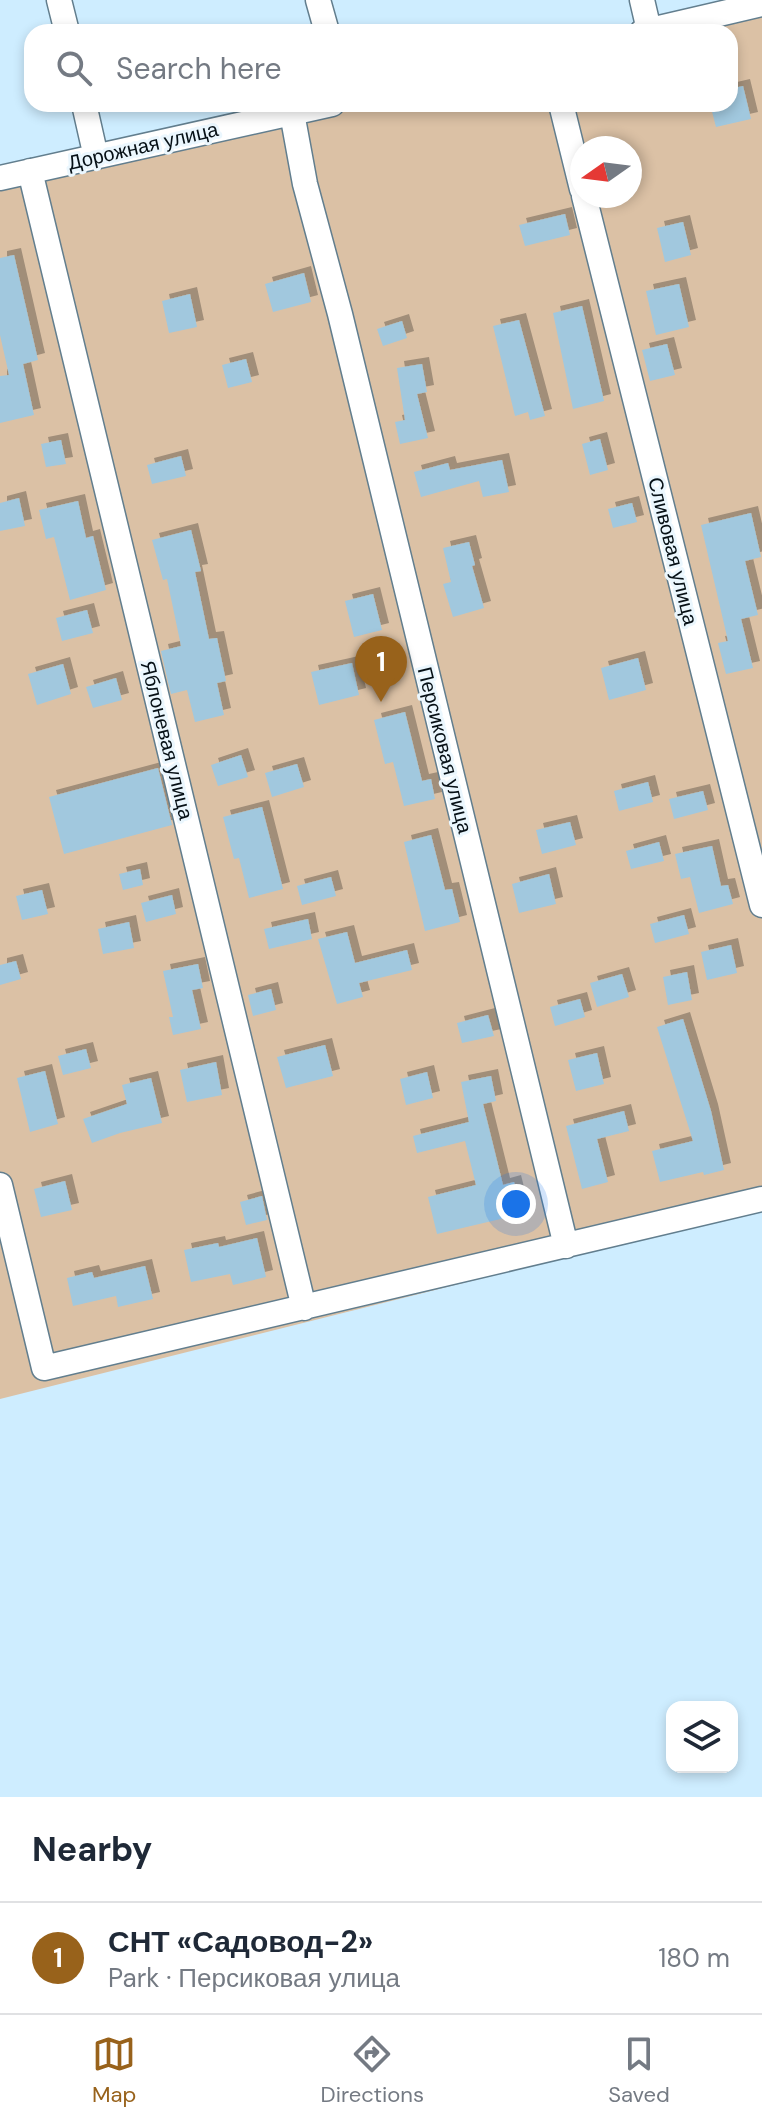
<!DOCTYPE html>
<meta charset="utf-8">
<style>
:root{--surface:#fff;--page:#f6f6f7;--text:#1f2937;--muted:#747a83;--line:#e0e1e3;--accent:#98621b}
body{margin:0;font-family:"DM Sans",sans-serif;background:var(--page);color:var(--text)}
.controls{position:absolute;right:24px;bottom:24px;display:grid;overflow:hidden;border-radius:16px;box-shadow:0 4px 12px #0003}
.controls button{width:72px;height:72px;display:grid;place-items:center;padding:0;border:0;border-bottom:2px solid var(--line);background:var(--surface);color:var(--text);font:40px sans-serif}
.compass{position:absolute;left:570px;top:136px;width:72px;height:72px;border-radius:50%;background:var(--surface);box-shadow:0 4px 12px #0003;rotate:256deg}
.you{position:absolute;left:516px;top:1204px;width:28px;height:28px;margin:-20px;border:6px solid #fff;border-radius:50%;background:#1a73e8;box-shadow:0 0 0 12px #1a73e833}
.badge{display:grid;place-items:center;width:52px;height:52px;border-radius:50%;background:var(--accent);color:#fff;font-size:26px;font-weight:700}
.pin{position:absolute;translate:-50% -66px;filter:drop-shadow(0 2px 4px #0008)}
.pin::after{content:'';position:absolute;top:42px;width:28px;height:24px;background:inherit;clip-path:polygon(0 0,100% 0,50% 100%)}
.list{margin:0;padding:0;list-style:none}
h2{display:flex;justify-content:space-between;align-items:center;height:104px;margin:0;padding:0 32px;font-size:34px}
h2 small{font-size:26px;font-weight:400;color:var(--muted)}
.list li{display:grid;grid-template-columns:52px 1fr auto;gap:24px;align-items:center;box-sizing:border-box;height:112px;padding:0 32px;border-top:2px solid var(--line)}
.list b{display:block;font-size:30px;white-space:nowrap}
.list p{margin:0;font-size:26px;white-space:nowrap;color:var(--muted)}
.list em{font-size:26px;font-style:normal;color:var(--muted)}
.icon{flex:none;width:44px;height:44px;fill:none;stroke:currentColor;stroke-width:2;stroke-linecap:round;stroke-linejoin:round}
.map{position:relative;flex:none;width:762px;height:1797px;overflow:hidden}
.search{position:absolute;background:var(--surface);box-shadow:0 4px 12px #0003;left:24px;right:24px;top:24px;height:88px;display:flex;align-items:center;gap:20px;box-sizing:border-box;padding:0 28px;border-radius:24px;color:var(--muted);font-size:30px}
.sheet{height:216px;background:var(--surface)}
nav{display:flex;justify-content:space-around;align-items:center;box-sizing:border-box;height:112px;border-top:2px solid var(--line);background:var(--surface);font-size:22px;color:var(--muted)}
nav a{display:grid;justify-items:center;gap:4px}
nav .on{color:var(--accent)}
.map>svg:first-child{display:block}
.green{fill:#dbc1a5;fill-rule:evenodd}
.building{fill:#a1c8de;filter:url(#shadow)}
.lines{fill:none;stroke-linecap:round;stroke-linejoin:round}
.minor-casing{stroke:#627e8e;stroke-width:27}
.minor{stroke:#fff;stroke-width:24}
.labels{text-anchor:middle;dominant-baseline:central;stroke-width:6;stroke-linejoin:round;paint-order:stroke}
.street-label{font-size:20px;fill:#061016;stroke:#ebf7fe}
</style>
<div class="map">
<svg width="762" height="1797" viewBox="0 0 762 1797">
<defs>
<filter id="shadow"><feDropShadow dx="7" dy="-7" stdDeviation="0" flood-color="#0004"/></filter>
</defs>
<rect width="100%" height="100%" fill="#ceedff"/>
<path class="green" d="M 762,4 L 762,1208 L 0,1399 L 0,178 L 332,104 L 730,104 L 730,32 L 642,32 ZM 582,148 L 630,148 L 630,196 L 582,196 Z"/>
<path class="building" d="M 743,86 L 751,119 L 716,127 L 710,104 L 730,104 L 730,89 Z
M 565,214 L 570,235 L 525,246 L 519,225 Z
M 683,222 L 691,255 L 665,262 L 657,228 Z
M 14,255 L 38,360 L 23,364 L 34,415 L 0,423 L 0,376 L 9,375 L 0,335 L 0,258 Z
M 304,273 L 311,302 L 273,312 L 265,284 Z
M 679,284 L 689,327 L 656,335 L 646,291 Z
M 190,294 L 197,327 L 169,333 L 162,301 Z
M 582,306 L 604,401 L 573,409 L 553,313 Z
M 519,320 L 545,416 L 530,420 L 528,412 L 515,416 L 493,326 Z
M 402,321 L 407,338 L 383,346 L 377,329 Z
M 667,344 L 675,375 L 650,381 L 642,350 Z
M 246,359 L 252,382 L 228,388 L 222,365 Z
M 422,364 L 427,392 L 417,394 L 428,438 L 400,444 L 395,422 L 405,420 L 397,368 Z
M 600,439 L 608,470 L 590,475 L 582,444 Z
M 61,440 L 66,464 L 46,467 L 41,444 Z
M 181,456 L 186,476 L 152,484 L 147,465 Z
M 502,460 L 509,492 L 483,497 L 479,481 L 421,497 L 414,472 L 448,463 L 450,470 Z
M 19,498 L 25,526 L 0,531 L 0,503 Z
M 78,501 L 86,538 L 93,536 L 106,590 L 70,600 L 54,537 L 46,539 L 39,510 Z
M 632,503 L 637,522 L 613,528 L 608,509 Z
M 751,513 L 761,557 L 745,561 L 758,615 L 741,619 L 753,668 L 726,674 L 718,643 L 728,641 L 701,525 Z
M 191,530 L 201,571 L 195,572 L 209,639 L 217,638 L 226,681 L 217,683 L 224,715 L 195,722 L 187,690 L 171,694 L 168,682 L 161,651 L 181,646 L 167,579 L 163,580 L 152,540 Z
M 469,542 L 475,565 L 472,566 L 484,608 L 453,617 L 443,584 L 451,582 L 443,548 Z
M 373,594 L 382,630 L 354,637 L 345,601 Z
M 87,610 L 93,633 L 62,641 L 56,618 Z
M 638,658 L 646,690 L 609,700 L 601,668 Z
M 352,663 L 359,695 L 319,705 L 311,672 Z
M 63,664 L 71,694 L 37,705 L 28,674 Z
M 116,678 L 122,700 L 93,708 L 86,687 Z
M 405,712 L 422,781 L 431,779 L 435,799 L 404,806 L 393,762 L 385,764 L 374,720 Z
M 241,755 L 248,777 L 218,786 L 211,765 Z
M 297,764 L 304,787 L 272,797 L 265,773 Z
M 158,768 L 172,825 L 64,854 L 49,797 Z
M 648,782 L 653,802 L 619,811 L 614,791 Z
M 703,791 L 708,810 L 674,819 L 669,799 Z
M 262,807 L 283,889 L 249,898 L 239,858 L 234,859 L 223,817 Z
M 570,822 L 576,845 L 542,854 L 536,830 Z
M 431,835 L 445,890 L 452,889 L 460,922 L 425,931 L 404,842 Z
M 659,842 L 664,861 L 631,869 L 626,851 Z
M 712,846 L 721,886 L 728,885 L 733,904 L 699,913 L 690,877 L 681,879 L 675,854 Z
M 140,869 L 143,885 L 123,890 L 119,874 Z
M 549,874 L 556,904 L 519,913 L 512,884 Z
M 331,877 L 336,896 L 302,905 L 297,886 Z
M 42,890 L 48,914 L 22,920 L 16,896 Z
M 172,895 L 176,914 L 146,922 L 141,903 Z
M 684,915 L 689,934 L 655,943 L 650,924 Z
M 308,919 L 312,939 L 269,949 L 264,929 Z
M 129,922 L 134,948 L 103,954 L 98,929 Z
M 347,932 L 355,963 L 407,950 L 412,970 L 359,983 L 363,997 L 337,1004 L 318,939 Z
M 731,945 L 737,973 L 707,980 L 701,952 Z
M 16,961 L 21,979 L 0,985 L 0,965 Z
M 198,964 L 203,988 L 192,990 L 201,1029 L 173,1035 L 169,1017 L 173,1017 L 163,971 Z
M 687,972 L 692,1000 L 668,1005 L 663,977 Z
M 622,974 L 629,997 L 597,1007 L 590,983 Z
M 271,989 L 276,1010 L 253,1016 L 248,995 Z
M 580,999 L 585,1017 L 555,1026 L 550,1007 Z
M 488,1015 L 494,1036 L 462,1043 L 457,1023 Z
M 683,1019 L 711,1111 L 724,1170 L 704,1175 L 703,1172 L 660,1182 L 652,1151 L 693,1141 L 657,1027 Z
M 325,1045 L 333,1076 L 286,1088 L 277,1057 Z
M 86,1049 L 91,1068 L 63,1075 L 58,1056 Z
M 597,1053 L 604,1084 L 576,1091 L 568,1060 Z
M 216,1062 L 222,1095 L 187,1102 L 180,1070 Z
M 45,1071 L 58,1124 L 30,1132 L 17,1078 Z
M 427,1072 L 433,1098 L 406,1105 L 400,1079 Z
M 491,1076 L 496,1101 L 483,1104 L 503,1185 L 514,1182 L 522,1214 L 437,1234 L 428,1197 L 476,1185 L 465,1141 L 417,1153 L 413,1136 L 469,1122 L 461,1082 Z
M 151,1078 L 162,1123 L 120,1133 L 92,1143 L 83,1119 L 127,1104 L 122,1085 Z
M 624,1111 L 629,1131 L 597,1139 L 608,1182 L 582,1189 L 566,1126 Z
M 65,1181 L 72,1210 L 41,1217 L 34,1189 Z
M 262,1196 L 267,1220 L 246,1225 L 240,1202 Z
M 257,1238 L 266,1277 L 233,1285 L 230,1274 L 191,1282 L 184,1250 L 218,1243 L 219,1247 Z
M 145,1266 L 153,1299 L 118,1307 L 116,1296 L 73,1306 L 67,1278 L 92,1272 L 94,1278 Z"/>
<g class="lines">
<defs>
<path id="minor" d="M 59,0 L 67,32
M 318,0 L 327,32
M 642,0 L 649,30
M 642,32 L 762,4
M 84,104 L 96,157
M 561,104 L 582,189
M 292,113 L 305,184 L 340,314 L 566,1246
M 30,171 L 304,1308
M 0,178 L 332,104
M 584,196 L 762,905
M 0,1185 L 44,1368 L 762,1199"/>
</defs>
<use href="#minor" class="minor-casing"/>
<use href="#minor" class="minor"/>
</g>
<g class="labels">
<g class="street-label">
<text transform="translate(143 146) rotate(-13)">Дорожная улица</text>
<text transform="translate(673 551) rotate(76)">Сливовая улица</text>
<text transform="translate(167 740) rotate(76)">Яблоневая улица</text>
<text transform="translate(445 750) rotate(76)">Персиковая улица</text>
</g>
</g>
</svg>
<div class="controls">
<button><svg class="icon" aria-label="layers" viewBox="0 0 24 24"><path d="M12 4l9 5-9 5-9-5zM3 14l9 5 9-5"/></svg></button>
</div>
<svg class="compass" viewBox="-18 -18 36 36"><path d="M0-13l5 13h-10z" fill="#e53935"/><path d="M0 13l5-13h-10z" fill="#747a83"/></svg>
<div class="you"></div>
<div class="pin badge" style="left:381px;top:702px">1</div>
<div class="search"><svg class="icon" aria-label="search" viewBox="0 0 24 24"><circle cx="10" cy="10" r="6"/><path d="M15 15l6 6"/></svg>Search here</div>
</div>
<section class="sheet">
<h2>Nearby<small></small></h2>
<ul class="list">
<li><span class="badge">1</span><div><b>СНТ «Садовод-2»</b><p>Park · Персиковая улица</p></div><em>180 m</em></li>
</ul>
</section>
<nav>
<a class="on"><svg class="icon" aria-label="map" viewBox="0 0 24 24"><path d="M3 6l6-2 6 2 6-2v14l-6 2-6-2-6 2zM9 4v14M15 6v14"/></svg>Map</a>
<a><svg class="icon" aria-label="directions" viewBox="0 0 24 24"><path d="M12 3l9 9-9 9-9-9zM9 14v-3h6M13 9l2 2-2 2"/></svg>Directions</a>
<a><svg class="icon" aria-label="saved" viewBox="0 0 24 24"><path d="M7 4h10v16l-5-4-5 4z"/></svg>Saved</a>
</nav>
